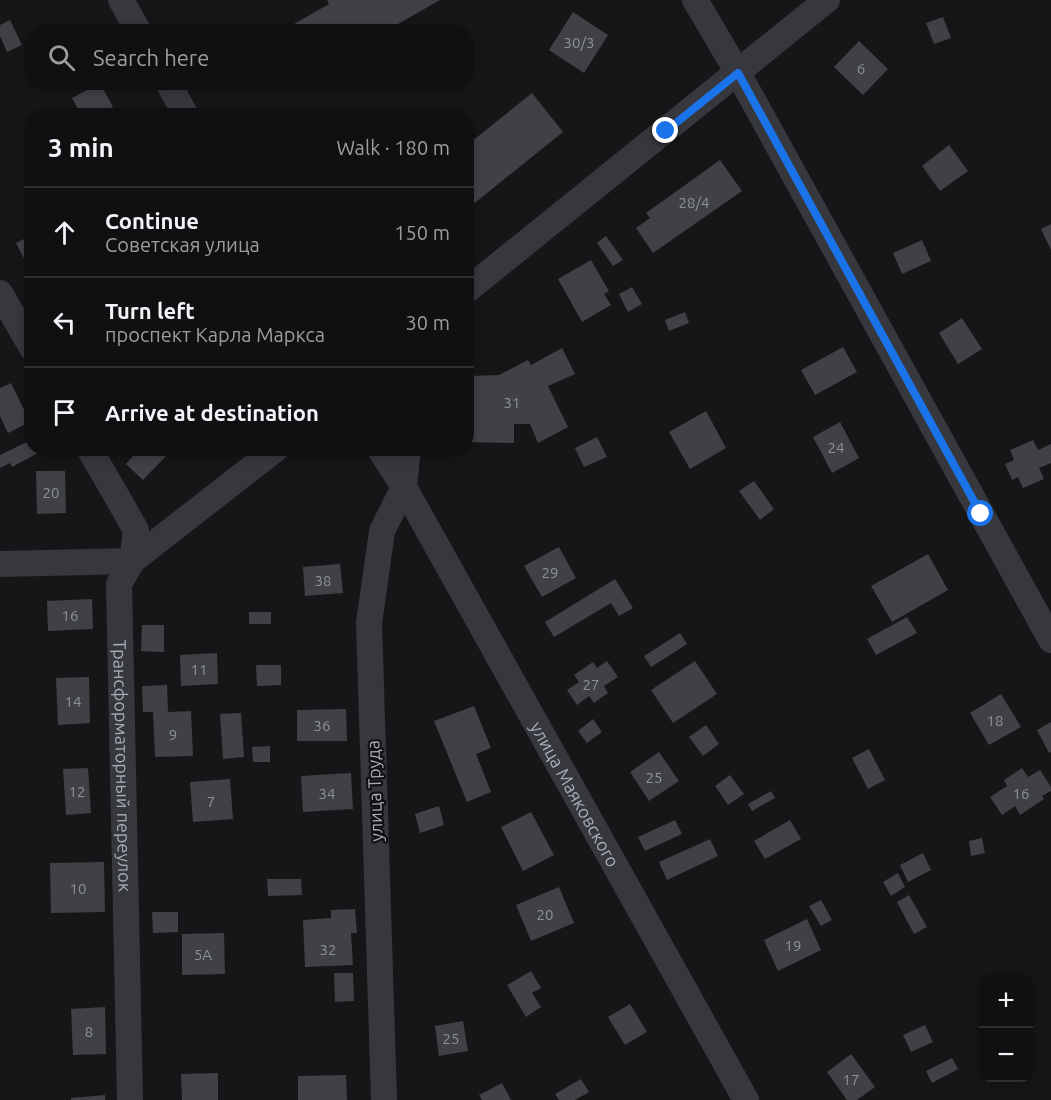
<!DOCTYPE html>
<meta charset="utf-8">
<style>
:root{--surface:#101012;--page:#1e1e20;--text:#f1f3f6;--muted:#9c9d9f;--line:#303032}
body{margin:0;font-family:Ubuntu,sans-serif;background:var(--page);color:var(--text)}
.controls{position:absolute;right:18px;bottom:18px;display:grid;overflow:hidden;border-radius:12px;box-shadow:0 3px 9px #0003}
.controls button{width:54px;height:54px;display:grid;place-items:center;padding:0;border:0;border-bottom:2px solid var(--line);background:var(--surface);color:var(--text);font:30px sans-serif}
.stop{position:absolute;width:18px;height:18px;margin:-14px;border:4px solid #1a73e8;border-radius:50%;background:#fff}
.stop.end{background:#1a73e8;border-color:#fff;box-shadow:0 2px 6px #0008}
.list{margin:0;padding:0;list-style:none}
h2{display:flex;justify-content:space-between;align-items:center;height:78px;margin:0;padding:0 24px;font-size:26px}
h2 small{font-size:20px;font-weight:400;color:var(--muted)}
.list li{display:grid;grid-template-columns:39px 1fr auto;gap:18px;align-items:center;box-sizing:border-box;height:90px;padding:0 24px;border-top:2px solid var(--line)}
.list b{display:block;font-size:22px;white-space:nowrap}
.list p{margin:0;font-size:20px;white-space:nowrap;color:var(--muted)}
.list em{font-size:20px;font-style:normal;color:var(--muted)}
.icon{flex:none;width:33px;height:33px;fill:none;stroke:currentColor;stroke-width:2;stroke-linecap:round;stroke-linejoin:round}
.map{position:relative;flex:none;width:1051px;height:1100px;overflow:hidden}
.search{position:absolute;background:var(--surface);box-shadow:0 3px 9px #0003;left:24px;top:24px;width:450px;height:66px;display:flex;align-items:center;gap:15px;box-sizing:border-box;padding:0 21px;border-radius:24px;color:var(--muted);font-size:22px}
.panel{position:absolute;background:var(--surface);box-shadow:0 3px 9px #0003;left:24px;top:108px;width:450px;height:348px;border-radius:24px}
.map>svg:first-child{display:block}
.building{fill:#404145}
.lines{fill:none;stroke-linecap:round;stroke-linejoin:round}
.minor{stroke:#37383d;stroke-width:26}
.route{stroke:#1a73e8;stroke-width:8}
.labels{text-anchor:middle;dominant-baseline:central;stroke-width:4.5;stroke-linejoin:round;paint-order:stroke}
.number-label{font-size:15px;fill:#8e929b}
.street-label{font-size:18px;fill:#a8adb8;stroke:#111113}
</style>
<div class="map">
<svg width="1051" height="1100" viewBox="0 0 1051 1100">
<rect width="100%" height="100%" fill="#161618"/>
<path class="building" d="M 327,0 L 440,0 L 384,32 L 280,32 L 329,4 Z
M 573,12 L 608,35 L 584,73 L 549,50 Z
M 943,17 L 951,38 L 934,44 L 926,23 Z
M 10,20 L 22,45 L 7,52 L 0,36 L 0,25 Z
M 859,41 L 888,69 L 863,95 L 834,67 Z
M 100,83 L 113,107 L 108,109 L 112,116 L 82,116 L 72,98 Z
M 532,93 L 563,132 L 466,210 L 466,146 Z
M 949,145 L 968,171 L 940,191 L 922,166 Z
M 720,160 L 742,191 L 653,253 L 636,228 L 650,218 L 646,213 Z
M 1051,224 L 1051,250 L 1041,229 Z
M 32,235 L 32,274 L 16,243 Z
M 606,236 L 623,260 L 613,266 L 597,243 Z
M 922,240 L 931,261 L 902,274 L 893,253 Z
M 591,260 L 609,291 L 604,294 L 611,305 L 582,322 L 558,279 Z
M 632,287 L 642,304 L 628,312 L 619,294 Z
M 685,312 L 689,323 L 669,331 L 665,320 Z
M 962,318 L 982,349 L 958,364 L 939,333 Z
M 843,347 L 857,372 L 815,395 L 801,370 Z
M 562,348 L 575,374 L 548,386 L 568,427 L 538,443 L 530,424 L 514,424 L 514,443 L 466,442 L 470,376 L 499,375 L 528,360 L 531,365 Z
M 11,383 L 30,422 L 8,433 L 0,416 L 0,388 Z
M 706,411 L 726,448 L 690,469 L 669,432 Z
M 840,422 L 859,458 L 832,473 L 813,437 Z
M 597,437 L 607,457 L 584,467 L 575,448 Z
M 31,440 L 32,448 L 35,448 L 38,453 L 12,467 L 10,463 L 0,468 L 0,455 Z
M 1033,440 L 1038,450 L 1051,444 L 1051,463 L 1039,468 L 1044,479 L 1023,488 L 1018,477 L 1012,480 L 1005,464 L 1014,460 L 1010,450 Z
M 140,448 L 159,448 L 166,456 L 143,480 L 126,464 Z
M 36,471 L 65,471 L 66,513 L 37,514 Z
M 754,481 L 774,509 L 760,520 L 739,491 Z
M 559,547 L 576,578 L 542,597 L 524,566 Z
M 928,554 L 948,590 L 892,622 L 871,586 Z
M 340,564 L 343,593 L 305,596 L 303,567 Z
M 615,579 L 633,608 L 619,616 L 611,603 L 554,637 L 545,622 Z
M 92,599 L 93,629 L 48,631 L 47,601 Z
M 249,612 L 271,612 L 271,624 L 249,624 Z
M 907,617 L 917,633 L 876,655 L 867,639 Z
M 142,625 L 164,625 L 164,652 L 141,651 Z
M 680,633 L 687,644 L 651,667 L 644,656 Z
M 217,653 L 218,684 L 181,686 L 180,655 Z
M 607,661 L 618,677 L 604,686 L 608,693 L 594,703 L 589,696 L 577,705 L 567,690 L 579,682 L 574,675 L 593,662 L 597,668 Z
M 695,661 L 717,694 L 673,723 L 651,690 Z
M 256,665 L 281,665 L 281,685 L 257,686 Z
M 89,677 L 90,723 L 58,725 L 56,678 Z
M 167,685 L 168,712 L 191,711 L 193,756 L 155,757 L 153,712 L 143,712 L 142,686 Z
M 1001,694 L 1021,727 L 989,745 L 970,713 Z
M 474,706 L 491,748 L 476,754 L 491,792 L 467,802 L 434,721 Z
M 346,709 L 347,741 L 297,741 L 297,710 Z
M 241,713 L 244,757 L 223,759 L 220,714 Z
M 593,719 L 602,732 L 587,743 L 578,731 Z
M 1051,722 L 1051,752 L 1049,753 L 1037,730 Z
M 706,725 L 719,744 L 703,756 L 689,737 Z
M 270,746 L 270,762 L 253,762 L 252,747 Z
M 869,749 L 885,780 L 868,789 L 852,758 Z
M 659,752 L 679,781 L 649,801 L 630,772 Z
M 88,768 L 91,813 L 66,815 L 63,769 Z
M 1022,768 L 1028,777 L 1040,770 L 1051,787 L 1051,791 L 1042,796 L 1044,799 L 1020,815 L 1015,806 L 1002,815 L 990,797 L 1007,786 L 1004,780 Z
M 351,773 L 353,809 L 303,812 L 301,776 Z
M 730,775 L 744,794 L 728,805 L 715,786 Z
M 230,779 L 233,819 L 193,822 L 190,782 Z
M 771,791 L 775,798 L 752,811 L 748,804 Z
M 439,806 L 444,825 L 420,833 L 415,814 Z
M 531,812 L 554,855 L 523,871 L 501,827 Z
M 675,820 L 682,834 L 645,851 L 638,837 Z
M 790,820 L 801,839 L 765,859 L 754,841 Z
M 982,838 L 985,853 L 971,856 L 969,841 Z
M 710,839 L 718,856 L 667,880 L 659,862 Z
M 923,853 L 931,870 L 908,882 L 900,865 Z
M 104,862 L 105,912 L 51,913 L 50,863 Z
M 898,873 L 905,887 L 891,896 L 883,882 Z
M 267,879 L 301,879 L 302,895 L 268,896 Z
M 559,887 L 574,923 L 531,941 L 516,905 Z
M 909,895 L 927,927 L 914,934 L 897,902 Z
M 821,900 L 832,920 L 821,926 L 809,906 Z
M 355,909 L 357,933 L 351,933 L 353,965 L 305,967 L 303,920 L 331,918 L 331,910 Z
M 152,912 L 178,912 L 178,932 L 153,933 Z
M 807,919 L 821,950 L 778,971 L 764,940 Z
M 224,933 L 225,974 L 182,975 L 182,934 Z
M 531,971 L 541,988 L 532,993 L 541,1007 L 526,1017 L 507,985 Z
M 334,973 L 353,973 L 354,1001 L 335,1002 Z
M 630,1004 L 647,1032 L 625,1045 L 608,1017 Z
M 105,1007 L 106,1054 L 73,1055 L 71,1009 Z
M 463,1021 L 468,1051 L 439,1056 L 435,1026 Z
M 925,1025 L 933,1042 L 911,1052 L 903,1035 Z
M 851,1054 L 875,1087 L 857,1100 L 847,1100 L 827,1072 Z
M 952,1058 L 958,1069 L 932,1083 L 926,1071 Z
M 218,1073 L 218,1100 L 182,1100 L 181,1074 Z
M 346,1075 L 347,1100 L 298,1100 L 298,1076 Z
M 581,1079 L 589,1092 L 575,1100 L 559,1100 L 555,1094 Z
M 502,1083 L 511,1100 L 482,1100 L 479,1095 Z
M 105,1095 L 105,1100 L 71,1100 L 71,1098 Z"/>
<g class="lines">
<g class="minor">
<path d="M 121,0 L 139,32"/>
<path d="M 695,0 L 738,73 L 1051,640"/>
<path d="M 168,82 L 186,116"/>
<path d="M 466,291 L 827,0"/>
<path d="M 0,293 L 32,348"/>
<path id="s1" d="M 89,448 L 136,530 L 132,561 L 119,584 L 130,1100"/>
<path id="s2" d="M 379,448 L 404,487 L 746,1100"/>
<path d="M 0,564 L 132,561 L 277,448"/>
<path d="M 384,1100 L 369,623 L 382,531 L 404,487 L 408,448"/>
</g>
</g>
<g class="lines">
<path class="route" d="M 666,131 L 738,73 L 981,514"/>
</g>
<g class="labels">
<g class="number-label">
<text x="579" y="42">30/3</text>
<text x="861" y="68">6</text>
<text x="694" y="202">28/4</text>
<text x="512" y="402">31</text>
<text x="836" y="447">24</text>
<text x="51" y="492">20</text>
<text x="550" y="572">29</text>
<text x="323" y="580">38</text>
<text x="70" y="615">16</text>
<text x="199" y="669">11</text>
<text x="591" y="684">27</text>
<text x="73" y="701">14</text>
<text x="995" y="720">18</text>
<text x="322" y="725">36</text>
<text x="173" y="734">9</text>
<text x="654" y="777">25</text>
<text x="77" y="791">12</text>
<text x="327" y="793">34</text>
<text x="1021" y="793">16</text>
<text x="211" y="801">7</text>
<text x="78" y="888">10</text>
<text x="545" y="914">20</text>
<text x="793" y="945">19</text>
<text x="328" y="949">32</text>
<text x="203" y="954">5А</text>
<text x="89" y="1031">8</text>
<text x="451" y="1038">25</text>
<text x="851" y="1079">17</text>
</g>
<g class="street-label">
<text stroke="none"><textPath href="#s1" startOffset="334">Трансформаторный переулок</textPath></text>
<text transform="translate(374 791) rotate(-92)">улица Труда</text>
<text stroke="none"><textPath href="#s2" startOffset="398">улица Маяковского</textPath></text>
</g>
</g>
</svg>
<div class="controls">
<button>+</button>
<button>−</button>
</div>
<div class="stop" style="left:981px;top:514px"></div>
<div class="stop end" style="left:666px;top:131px"></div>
<div class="search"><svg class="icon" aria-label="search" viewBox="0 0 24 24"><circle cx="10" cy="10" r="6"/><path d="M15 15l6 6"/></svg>Search here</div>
<section class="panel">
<h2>3 min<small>Walk · 180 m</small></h2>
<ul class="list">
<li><svg class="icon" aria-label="ahead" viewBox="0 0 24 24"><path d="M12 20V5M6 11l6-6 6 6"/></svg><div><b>Continue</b><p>Советская улица</p></div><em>150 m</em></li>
<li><svg class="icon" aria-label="left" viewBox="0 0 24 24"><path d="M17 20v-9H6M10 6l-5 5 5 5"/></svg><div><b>Turn left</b><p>проспект Карла Маркса</p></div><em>30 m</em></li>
<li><svg class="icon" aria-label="arrive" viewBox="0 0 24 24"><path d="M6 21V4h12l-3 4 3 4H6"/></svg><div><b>Arrive at destination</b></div></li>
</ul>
</section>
</div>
